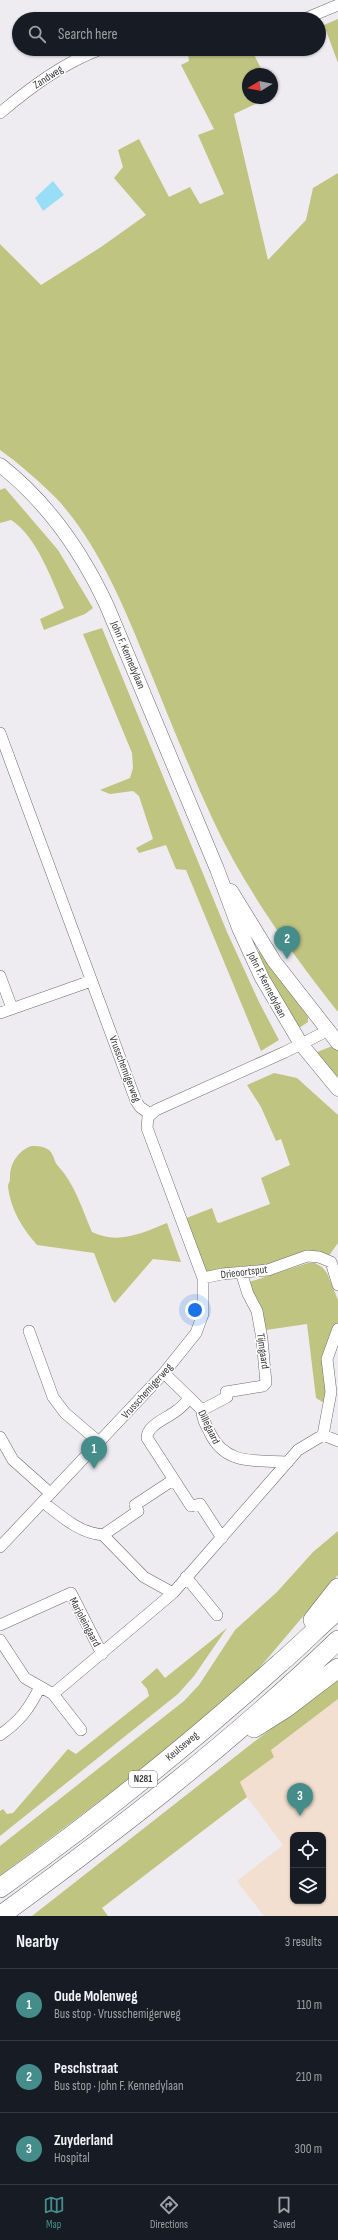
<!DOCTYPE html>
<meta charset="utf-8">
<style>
:root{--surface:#171b24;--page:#20242c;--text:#f1f3f6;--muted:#9ea1a6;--line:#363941;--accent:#458d8b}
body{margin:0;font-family:"Sofia Sans Condensed",sans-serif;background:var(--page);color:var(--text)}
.controls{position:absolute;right:12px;bottom:12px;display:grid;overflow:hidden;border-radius:8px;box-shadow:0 1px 3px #0004}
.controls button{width:36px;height:36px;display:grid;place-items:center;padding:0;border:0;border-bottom:1px solid var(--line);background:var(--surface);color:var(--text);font:20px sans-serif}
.compass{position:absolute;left:242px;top:68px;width:36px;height:36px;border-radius:50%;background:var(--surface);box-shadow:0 1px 3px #0004;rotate:260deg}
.you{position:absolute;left:195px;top:1310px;width:14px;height:14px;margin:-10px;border:3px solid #fff;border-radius:50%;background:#1a73e8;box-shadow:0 0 0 6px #1a73e833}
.badge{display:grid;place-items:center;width:26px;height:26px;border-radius:50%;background:var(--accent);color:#fff;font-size:13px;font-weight:700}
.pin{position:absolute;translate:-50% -33px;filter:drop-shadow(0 1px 2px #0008)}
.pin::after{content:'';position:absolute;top:21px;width:14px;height:12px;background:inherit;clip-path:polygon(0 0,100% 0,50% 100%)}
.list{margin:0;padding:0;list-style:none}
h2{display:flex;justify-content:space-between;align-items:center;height:52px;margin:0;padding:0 16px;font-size:17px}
h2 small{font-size:13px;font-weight:400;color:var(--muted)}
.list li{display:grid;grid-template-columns:26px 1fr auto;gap:12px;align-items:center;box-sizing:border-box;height:72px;padding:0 16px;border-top:1px solid var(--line)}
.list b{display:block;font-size:15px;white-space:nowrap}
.list p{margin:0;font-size:13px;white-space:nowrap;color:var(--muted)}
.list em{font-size:13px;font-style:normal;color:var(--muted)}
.icon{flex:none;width:22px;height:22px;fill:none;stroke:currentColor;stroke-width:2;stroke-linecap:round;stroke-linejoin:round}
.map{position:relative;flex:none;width:338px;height:1916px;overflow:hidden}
.search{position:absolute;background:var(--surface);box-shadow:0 1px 3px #0004;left:12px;right:12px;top:12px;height:44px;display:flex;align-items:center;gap:10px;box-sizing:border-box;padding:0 14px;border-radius:22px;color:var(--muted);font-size:15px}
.sheet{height:268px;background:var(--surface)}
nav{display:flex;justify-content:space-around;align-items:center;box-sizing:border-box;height:56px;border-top:1px solid var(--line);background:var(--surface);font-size:11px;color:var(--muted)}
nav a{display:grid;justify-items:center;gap:2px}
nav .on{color:var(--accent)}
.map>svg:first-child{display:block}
.medical{fill:#f2dfcf;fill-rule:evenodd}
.green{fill:#c0c481}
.water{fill:#98def7}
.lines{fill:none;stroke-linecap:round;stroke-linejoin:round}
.minor-casing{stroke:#6d6b6e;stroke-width:12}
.tertiary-casing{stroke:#6d6b6e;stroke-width:15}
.trunk-casing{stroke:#6d6b6e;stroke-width:20}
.minor{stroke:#fff;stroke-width:11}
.tertiary{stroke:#fff;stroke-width:14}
.trunk{stroke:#fff;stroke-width:19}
.labels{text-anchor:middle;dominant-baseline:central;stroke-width:3;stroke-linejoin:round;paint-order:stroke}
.shield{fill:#fff;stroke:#747374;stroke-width:1}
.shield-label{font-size:10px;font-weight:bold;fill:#383739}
.street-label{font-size:11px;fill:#383739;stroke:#fff}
</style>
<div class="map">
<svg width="338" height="1916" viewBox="0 0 338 1916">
<rect width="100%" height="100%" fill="#eeecf0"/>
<path class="medical" d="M 338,1699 L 338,1916 L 264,1916 L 237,1881 L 283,1845 L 247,1797 L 240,1782 L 274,1757 L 271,1750 ZM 293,1835 L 323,1835 L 323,1901 L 293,1901 Z"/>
<path class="green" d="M 338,19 L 338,63 L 324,25 Z
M 187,49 L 251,49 L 264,74 L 248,74 L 248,98 L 266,99 L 234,114 L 268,260 L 306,220 L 313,188 L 338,173 L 338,1012 C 291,952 245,889 213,820 C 190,770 169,718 148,666 C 125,609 100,547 58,500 C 40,482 21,465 0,450 L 0,244 L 41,285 L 101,247 L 146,215 L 114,178 L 123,167 L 118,150 L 139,139 L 169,197 L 190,187 L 200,204 L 224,194 L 198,135 L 214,129 L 181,65 L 189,61 Z
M 5,488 L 58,550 L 93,608 L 85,614 L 44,630 L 40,619 L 64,608 C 53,582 36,535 11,520 L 0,523 L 0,490 Z
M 102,628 L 227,932 L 259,1002 L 279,1040 L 261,1051 L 186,870 L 176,869 L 166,845 L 139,853 L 136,848 L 153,839 L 139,796 L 133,791 L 110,794 L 100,790 L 130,778 L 133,768 L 132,753 L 83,634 Z
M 260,951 L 308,1017 L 308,1022 L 299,1028 L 282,1006 L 258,956 L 258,952 Z
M 335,1045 L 338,1051 L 338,1077 L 318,1057 L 317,1052 Z
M 274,1073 L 297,1078 L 338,1115 L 338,1243 L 328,1257 L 247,1273 L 205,1274 L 184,1219 L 212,1208 L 217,1222 L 219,1223 L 270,1204 L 261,1178 L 290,1165 L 281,1139 L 276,1141 L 261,1107 L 247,1085 Z
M 31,1146 C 38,1146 43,1146 49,1150 C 54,1154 54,1162 58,1166 C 75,1184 82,1209 92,1232 C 118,1245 142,1233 167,1223 L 181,1262 L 153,1259 L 115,1303 L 112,1300 L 94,1253 L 37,1245 C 22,1228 11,1210 8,1187 C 8,1183 10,1182 10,1179 C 9,1164 18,1151 31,1146 Z
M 308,1263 L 315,1263 L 322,1267 L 327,1273 L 338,1300 L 338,1322 L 332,1333 L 324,1403 L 316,1398 L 307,1324 L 266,1330 L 249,1282 Z
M 338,1531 L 338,1575 L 256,1672 L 181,1740 L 0,1876 L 0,1846 L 184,1701 L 199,1685 L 235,1630 L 277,1592 L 313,1552 Z
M 227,1628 L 194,1676 L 178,1694 L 0,1836 L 0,1811 L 3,1809 L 7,1814 L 13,1813 L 68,1749 L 76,1754 L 149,1696 L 147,1689 L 141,1682 L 157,1668 L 165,1678 Z
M 338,1676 L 338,1699 L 271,1750 L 274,1757 L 240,1782 L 247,1797 L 102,1908 L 108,1916 L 32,1916 Z"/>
<path class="water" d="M 53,181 L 64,195 L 43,211 L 35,198 Z"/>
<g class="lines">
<defs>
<path id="minor" d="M 304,19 L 338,5
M 0,113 C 31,87 63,63 101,49
M 0,733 L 136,1101 L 140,1107 L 150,1114
M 0,976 L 12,1008
M 0,1013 L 91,981
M 203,1278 L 222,1274 L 268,1270 L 307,1256 L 319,1257 L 331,1262 L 338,1285
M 29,1331 L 53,1397 L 65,1413 L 99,1442
M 164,1373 L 202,1410 C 202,1419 206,1425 210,1433 C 226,1466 256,1460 288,1462
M 190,1398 C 185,1403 181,1408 176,1411 C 166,1419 147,1425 147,1438 L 191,1506 L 200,1504 L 222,1538
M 202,1410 L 227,1397 L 226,1392 L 263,1386 L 266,1383 L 262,1339 L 257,1311 L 248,1294 L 241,1272
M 323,1435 L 338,1441
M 0,1437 L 13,1460 L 50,1493
M 43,1502 C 61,1516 79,1533 103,1535 L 144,1577 L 173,1593
M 103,1535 L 138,1511 L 135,1505 L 173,1480
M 0,1547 L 164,1373 L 196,1333 L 203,1314 L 203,1278 L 147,1128 L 148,1117 L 156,1110 L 285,1052 L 327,1031
M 186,1577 L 217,1615
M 0,1625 L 71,1593 L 102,1654
M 0,1640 L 25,1678 L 53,1694 L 81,1730
M 53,1694 L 173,1593 L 298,1450 L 323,1435 L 331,1392 L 327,1359 L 338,1329
M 0,1735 C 20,1721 29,1709 40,1687"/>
<path id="tertiary" d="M 0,465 C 47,502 82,552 107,606 L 217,869 L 239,928 L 262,978 L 301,1044 L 338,1089
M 231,891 L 274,961 L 338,1043"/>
<path id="trunk" d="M 313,1620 L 338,1588
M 254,1728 L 287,1707 L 338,1668
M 0,1888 C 97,1819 191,1743 280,1663 C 300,1646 318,1627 338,1610
M 0,1916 C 118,1830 233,1741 338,1640"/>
</defs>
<use href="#minor" class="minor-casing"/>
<use href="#tertiary" class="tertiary-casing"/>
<use href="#trunk" class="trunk-casing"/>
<use href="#minor" class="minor"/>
<use href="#tertiary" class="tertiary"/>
<use href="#trunk" class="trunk"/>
</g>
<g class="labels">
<rect class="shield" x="129" y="1771" width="28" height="16" rx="3"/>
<g class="shield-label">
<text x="143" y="1779">N281</text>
</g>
<g class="street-label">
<text transform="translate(48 77) rotate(-33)">Zandweg</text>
<text transform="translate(128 655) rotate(67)">John F. Kennedylaan</text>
<text transform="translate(267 985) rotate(63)">John F. Kennedylaan</text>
<text transform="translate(125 1069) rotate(69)">Vrusschemigerweg</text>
<text transform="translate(244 1272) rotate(-7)">Drieoortsput</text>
<text transform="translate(263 1351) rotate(82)">Tijmgaard</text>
<text transform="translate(147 1391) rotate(-48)">Vrusschemigerweg</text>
<text transform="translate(209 1427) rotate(64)">Dillegaard</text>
<text transform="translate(85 1622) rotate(62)">Marjoleingaard</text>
<text transform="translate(182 1746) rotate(-40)">Keulseweg</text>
</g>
</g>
</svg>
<div class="controls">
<button><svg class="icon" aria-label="locate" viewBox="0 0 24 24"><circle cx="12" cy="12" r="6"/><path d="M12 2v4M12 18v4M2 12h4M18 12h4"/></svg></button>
<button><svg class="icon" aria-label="layers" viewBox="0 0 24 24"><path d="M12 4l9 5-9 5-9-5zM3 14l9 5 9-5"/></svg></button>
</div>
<svg class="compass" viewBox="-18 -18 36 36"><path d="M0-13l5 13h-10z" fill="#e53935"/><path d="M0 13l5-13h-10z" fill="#9ea1a6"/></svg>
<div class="you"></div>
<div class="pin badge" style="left:94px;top:1469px">1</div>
<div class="pin badge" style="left:287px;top:959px">2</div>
<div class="pin badge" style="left:300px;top:1816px">3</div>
<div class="search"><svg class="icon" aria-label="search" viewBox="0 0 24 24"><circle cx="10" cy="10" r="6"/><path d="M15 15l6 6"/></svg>Search here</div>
</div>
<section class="sheet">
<h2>Nearby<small>3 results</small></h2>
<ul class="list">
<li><span class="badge">1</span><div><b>Oude Molenweg</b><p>Bus stop · Vrusschemigerweg</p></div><em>110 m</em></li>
<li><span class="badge">2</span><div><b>Peschstraat</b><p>Bus stop · John F. Kennedylaan</p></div><em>210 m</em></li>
<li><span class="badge">3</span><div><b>Zuyderland</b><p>Hospital</p></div><em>300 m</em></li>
</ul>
</section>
<nav>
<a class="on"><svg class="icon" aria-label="map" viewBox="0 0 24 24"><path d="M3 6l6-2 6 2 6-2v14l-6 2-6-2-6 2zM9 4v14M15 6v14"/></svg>Map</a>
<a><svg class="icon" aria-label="directions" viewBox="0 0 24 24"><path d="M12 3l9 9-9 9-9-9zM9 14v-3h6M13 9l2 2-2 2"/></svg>Directions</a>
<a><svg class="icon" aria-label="saved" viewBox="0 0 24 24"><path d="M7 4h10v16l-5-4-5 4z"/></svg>Saved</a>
</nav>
